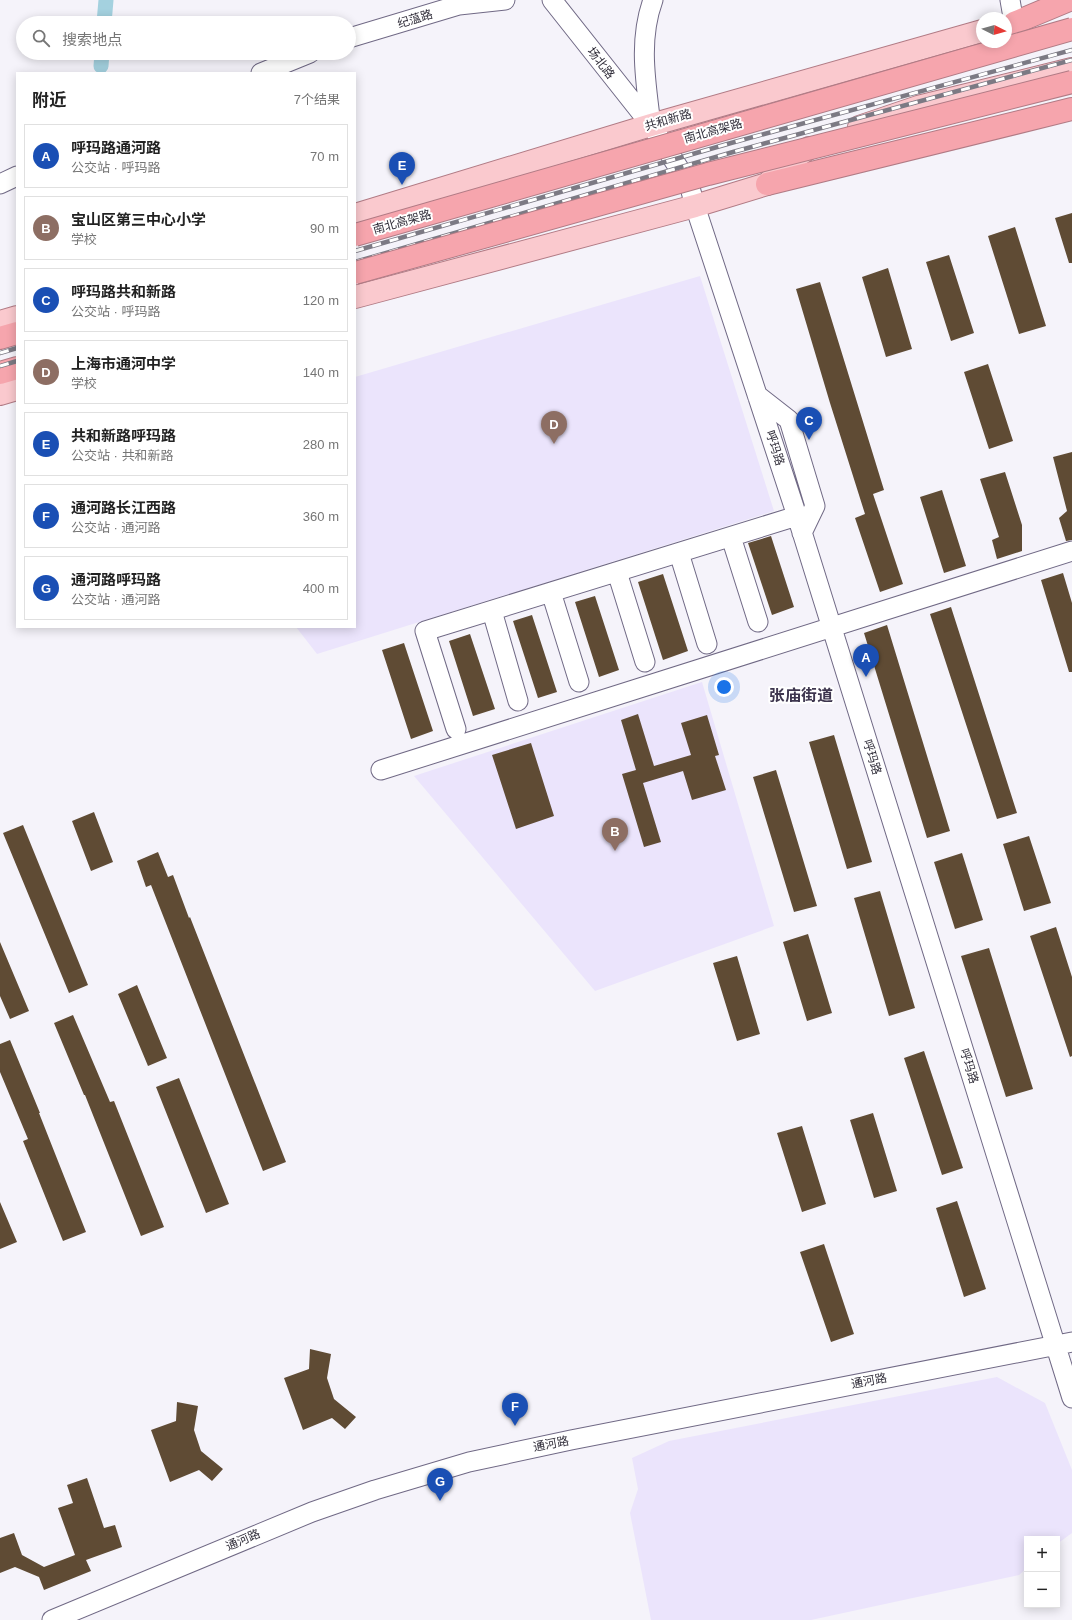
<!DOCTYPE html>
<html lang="zh">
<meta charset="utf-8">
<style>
:root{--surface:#fff;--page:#f6f6f6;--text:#222;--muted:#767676;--line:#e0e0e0;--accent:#b45309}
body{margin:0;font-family:Arial,"Noto Sans SC",sans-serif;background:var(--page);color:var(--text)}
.controls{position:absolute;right:12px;bottom:12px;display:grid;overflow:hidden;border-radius:0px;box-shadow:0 2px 10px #0003}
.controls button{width:36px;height:36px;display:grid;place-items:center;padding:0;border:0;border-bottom:1px solid var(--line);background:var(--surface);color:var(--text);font:20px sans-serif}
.compass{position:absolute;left:976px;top:12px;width:36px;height:36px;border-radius:50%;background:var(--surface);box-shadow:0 2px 10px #0003;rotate:95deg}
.you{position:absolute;left:724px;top:687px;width:14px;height:14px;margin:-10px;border:3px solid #fff;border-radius:50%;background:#1a73e8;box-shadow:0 0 0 6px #1a73e833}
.badge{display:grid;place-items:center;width:26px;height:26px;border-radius:50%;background:var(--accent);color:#fff;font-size:13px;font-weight:700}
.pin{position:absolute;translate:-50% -33px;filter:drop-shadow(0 1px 2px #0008)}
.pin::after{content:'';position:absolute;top:21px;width:14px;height:12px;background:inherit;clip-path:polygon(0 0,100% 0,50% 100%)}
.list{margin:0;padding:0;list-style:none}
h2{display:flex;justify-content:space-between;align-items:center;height:52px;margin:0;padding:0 16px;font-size:17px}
h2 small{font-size:13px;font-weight:400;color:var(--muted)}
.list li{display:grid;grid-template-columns:26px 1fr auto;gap:12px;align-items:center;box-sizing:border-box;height:64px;margin:0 8px 8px;padding:0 8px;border:1px solid var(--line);border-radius:0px}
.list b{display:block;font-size:15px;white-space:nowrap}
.list p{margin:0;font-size:13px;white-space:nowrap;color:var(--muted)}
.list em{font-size:13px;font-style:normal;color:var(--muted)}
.icon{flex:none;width:22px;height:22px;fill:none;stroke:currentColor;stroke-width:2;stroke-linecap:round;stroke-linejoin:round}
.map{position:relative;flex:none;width:1072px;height:1620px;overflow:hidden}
.search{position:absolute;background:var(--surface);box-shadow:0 2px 10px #0003;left:16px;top:16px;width:340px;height:44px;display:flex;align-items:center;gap:10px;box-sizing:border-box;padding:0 14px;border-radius:22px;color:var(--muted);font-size:15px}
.panel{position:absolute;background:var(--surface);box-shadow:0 2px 10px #0003;left:16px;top:72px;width:340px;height:556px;border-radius:0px}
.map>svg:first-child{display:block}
.built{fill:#ebe4fc}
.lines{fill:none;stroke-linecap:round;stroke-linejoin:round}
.canal{stroke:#a4d1df;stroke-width:15}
.building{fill:#5f4b34}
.minor-casing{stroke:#706985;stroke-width:21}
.major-casing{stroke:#b17b85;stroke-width:24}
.highway-casing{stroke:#b17b85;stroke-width:24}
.minor{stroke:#fff;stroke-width:19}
.major{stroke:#fac9ce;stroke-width:22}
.highway{stroke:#f6a5ad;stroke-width:22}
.rail-casing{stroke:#7c7a84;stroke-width:4.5}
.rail{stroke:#fff;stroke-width:3;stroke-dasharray:9;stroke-linecap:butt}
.highway-bridge-casing{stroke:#b17b85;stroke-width:24;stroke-linecap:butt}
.highway-bridge{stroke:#f6a5ad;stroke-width:22}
.labels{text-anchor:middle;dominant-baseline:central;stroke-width:4;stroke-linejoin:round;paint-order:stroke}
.street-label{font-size:12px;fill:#312e3a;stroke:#fff}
.district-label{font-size:16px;font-weight:bold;fill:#3e364f;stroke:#fff}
</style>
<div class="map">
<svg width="1072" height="1620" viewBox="0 0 1072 1620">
<rect width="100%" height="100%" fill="#f5f3fa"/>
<path class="built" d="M 700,276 L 774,511 L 317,654 L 296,627 L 355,627 L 355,377 Z
M 702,682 L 774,926 L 595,991 L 414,776 Z
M 997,1377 L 1045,1403 L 1072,1470 L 1072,1533 L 1057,1544 L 1057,1539 L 1027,1539 L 1027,1568 L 1019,1575 L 811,1620 L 651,1620 L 630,1513 L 638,1489 L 632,1458 L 669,1441 Z"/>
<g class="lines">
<path class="canal" d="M 104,23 L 106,0
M 101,66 L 102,53"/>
</g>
<path class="building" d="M 1072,213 L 1072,263 L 1069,263 L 1055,218 Z
M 1015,227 L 1046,326 L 1019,334 L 988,236 Z
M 949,255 L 974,333 L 951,341 L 926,262 Z
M 888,268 L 912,349 L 886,357 L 862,277 Z
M 820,282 L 884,490 L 873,494 L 903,584 L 880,592 L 855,518 L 865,514 L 830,403 L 796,289 Z
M 988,364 L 1013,441 L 989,449 L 964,372 Z
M 1072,452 L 1072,540 L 1066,541 L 1059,518 L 1067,511 L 1053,457 Z
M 1005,472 L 1022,525 L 1022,551 L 997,559 L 992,540 L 999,537 L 980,479 Z
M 942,490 L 966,566 L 944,573 L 920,497 Z
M 771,536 L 794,607 L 772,615 L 748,543 Z
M 1063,573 L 1072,603 L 1072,672 L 1069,672 L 1041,580 Z
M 663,574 L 688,651 L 663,660 L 638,582 Z
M 595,596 L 619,670 L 599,677 L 575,602 Z
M 951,607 L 1017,813 L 997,819 L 930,614 Z
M 532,615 L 557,692 L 538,698 L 513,621 Z
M 887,625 L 950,831 L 927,838 L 864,633 Z
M 470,634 L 495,709 L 473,716 L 449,641 Z
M 404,643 L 433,731 L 411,739 L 382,650 Z
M 638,714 L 654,766 L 691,755 L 681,723 L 707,715 L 719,755 L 715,756 L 726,790 L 692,800 L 683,771 L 643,783 L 661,842 L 644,847 L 622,774 L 636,770 L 621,720 Z
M 834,735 L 872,862 L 847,869 L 809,742 Z
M 531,743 L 554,816 L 516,829 L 492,755 Z
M 776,770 L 817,906 L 794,912 L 753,777 Z
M 94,812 L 113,862 L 91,871 L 72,821 Z
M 23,825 L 88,985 L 69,993 L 3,833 Z
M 1029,836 L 1051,903 L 1024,911 L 1003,844 Z
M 158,852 L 168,877 L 173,875 L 189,918 L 190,917 L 286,1162 L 263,1171 L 151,885 L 146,887 L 137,861 Z
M 962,853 L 983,920 L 955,929 L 934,862 Z
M 880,891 L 915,1008 L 889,1016 L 854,898 Z
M 1056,927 L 1072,977 L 1072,1056 L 1070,1057 L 1030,936 Z
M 808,934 L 832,1013 L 807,1021 L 783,942 Z
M 0,942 L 29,1011 L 10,1019 L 0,996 Z
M 989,948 L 1033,1089 L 1006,1097 L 961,956 Z
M 737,956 L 760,1034 L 737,1041 L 713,963 Z
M 137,985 L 167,1058 L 148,1066 L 118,994 Z
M 73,1015 L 110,1102 L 114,1101 L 164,1227 L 141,1236 L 85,1095 L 84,1095 L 54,1023 Z
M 10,1040 L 40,1113 L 39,1113 L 86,1232 L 63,1241 L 23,1141 L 28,1139 L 0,1072 L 0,1044 Z
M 924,1051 L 963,1168 L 942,1175 L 904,1058 Z
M 179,1078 L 229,1204 L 206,1213 L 156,1087 Z
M 873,1113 L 897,1191 L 874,1198 L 850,1120 Z
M 802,1126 L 826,1204 L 802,1212 L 777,1133 Z
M 957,1201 L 986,1289 L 964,1297 L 936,1208 Z
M 0,1202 L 17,1242 L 0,1249 Z
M 824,1244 L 854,1334 L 831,1342 L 800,1252 Z
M 310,1349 L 331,1354 L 327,1378 L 334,1399 L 356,1417 L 345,1429 L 332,1418 L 303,1430 L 284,1378 L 309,1369 Z
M 177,1402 L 198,1406 L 194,1430 L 201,1451 L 223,1469 L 212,1481 L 199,1470 L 170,1482 L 151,1430 L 176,1421 Z
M 87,1478 L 104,1528 L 115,1525 L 122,1547 L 86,1560 L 91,1571 L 44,1590 L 39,1577 L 15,1567 L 0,1573 L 0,1538 L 14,1533 L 22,1555 L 44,1567 L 75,1555 L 58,1508 L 73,1503 L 67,1485 Z"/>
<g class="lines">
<defs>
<path id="minor" d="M 552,0 L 651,125 L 689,184 L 695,206 L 797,516 L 1072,1398
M 1010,0 L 1014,23
M 349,38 L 459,5 L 505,0
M 261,73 L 310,53
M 651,125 C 646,83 638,41 653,0
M 0,184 L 17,176
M 757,395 L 789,420 L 815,506 L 802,533
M 731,537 L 758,622
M 679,553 L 707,644
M 617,572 L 645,662
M 551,592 L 579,682
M 492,611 L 518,701
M 456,729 L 425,631 L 797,516
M 381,770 L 1072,551
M 52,1620 L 312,1512 L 375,1490 L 469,1462 L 571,1440 L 1072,1342"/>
<path id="major" d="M 859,127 L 918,107 L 1072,69
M 355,215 L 651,125 L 982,31
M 355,297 L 695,206 L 767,184 L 789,162 L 809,148
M 0,322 L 17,317
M 0,394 L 17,389"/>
<path id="highway" d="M 1014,23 L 1069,0
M 767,184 L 1072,109
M 0,338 L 17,333
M 0,373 L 17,368"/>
</defs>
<use href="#minor" class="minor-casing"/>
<use href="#major" class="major-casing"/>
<use href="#highway" class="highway-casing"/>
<use href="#minor" class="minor"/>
<use href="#major" class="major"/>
<use href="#highway" class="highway"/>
<defs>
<path id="rail" d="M 355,251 L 731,143 L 1072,50
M 355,262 L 733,152 L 1072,60
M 0,353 L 17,348
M 0,366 L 17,361"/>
</defs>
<use href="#rail" class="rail-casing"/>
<use href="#rail" class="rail"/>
<defs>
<path id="highway-bridge" d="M 355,235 L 1072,29
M 355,273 L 708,174 L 1072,82"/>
</defs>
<use href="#highway-bridge" class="highway-bridge-casing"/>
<use href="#highway-bridge" class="highway-bridge"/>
</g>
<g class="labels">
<g class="street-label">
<text transform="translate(415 19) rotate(-17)">纪蕰路</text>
<text transform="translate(601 63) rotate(52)">场北路</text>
<text transform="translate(668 120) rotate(-16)">共和新路</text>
<text transform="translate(713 131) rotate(-16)">南北高架路</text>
<text transform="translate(402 222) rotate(-16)">南北高架路</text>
<text transform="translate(775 448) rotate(72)">呼玛路</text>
<text transform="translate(872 757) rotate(73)">呼玛路</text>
<text transform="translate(969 1066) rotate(73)">呼玛路</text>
<text transform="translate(869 1381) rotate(-11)">通河路</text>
<text transform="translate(551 1444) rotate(-11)">通河路</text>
<text transform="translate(243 1540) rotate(-23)">通河路</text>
</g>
<g class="district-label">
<text x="801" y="695">张庙街道</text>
</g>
</g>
</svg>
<div class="controls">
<button>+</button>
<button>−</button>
</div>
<svg class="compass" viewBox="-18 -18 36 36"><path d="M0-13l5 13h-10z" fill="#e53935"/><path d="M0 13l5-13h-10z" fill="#767676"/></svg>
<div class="you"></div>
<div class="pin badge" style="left:866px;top:677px;background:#1a4fb4">A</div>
<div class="pin badge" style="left:615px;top:851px;background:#8d6e63">B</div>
<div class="pin badge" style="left:809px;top:440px;background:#1a4fb4">C</div>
<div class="pin badge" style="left:554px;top:444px;background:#8d6e63">D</div>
<div class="pin badge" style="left:402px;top:185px;background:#1a4fb4">E</div>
<div class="pin badge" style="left:515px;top:1426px;background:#1a4fb4">F</div>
<div class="pin badge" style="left:440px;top:1501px;background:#1a4fb4">G</div>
<div class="search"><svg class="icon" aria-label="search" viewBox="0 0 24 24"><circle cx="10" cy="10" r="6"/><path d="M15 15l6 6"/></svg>搜索地点</div>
<section class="panel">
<h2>附近<small>7个结果</small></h2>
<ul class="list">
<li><span class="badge" style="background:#1a4fb4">A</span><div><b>呼玛路通河路</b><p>公交站 · 呼玛路</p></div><em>70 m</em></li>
<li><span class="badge" style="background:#8d6e63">B</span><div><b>宝山区第三中心小学</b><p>学校</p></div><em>90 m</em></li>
<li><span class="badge" style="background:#1a4fb4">C</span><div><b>呼玛路共和新路</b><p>公交站 · 呼玛路</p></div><em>120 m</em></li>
<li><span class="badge" style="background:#8d6e63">D</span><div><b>上海市通河中学</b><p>学校</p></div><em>140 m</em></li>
<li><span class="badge" style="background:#1a4fb4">E</span><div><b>共和新路呼玛路</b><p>公交站 · 共和新路</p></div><em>280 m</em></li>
<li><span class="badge" style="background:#1a4fb4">F</span><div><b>通河路长江西路</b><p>公交站 · 通河路</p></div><em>360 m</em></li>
<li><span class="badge" style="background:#1a4fb4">G</span><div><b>通河路呼玛路</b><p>公交站 · 通河路</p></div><em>400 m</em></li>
</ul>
</section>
</div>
